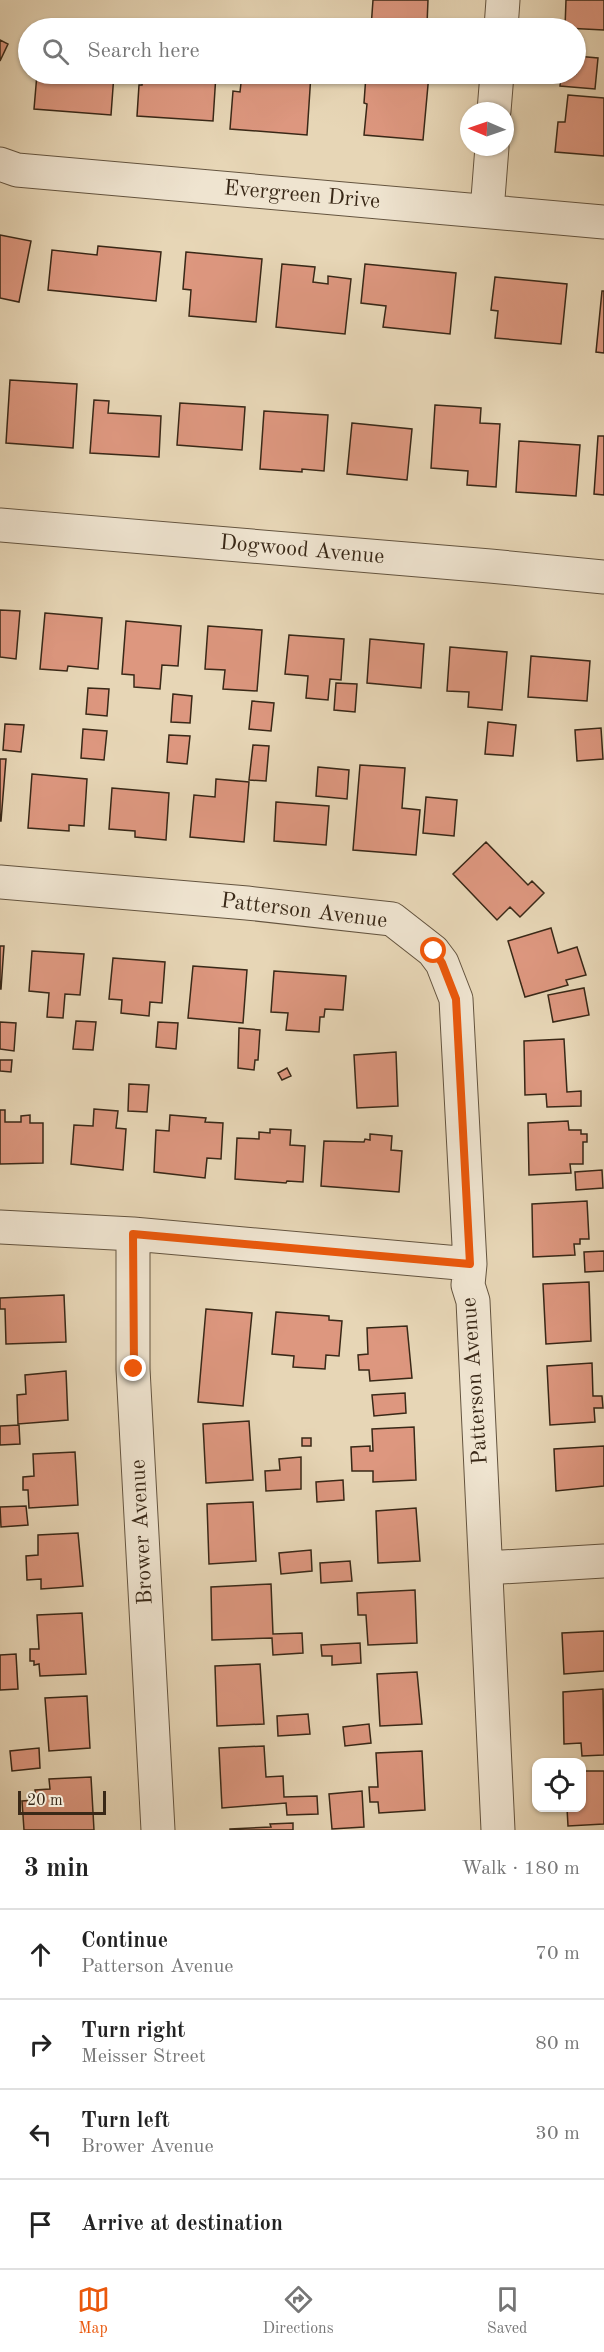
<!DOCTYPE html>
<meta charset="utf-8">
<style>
:root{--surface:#fff;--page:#f6f6f6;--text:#222;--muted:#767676;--line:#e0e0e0;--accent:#ea580c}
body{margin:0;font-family:"Old Standard TT",serif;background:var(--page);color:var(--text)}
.controls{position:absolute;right:18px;bottom:18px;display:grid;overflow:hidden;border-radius:12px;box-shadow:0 2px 4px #0004}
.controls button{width:54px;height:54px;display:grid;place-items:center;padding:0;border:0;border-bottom:2px solid var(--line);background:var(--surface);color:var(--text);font:30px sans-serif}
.compass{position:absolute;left:460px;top:102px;width:54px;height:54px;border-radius:50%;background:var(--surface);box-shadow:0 2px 4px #0004;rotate:272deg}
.scale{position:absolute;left:18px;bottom:15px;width:88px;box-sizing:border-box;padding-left:6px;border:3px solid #392817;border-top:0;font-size:16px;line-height:21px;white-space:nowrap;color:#392817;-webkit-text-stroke:4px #efe4d0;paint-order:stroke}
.stop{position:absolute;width:18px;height:18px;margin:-14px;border:4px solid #ea580c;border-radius:50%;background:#fff}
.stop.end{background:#ea580c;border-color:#fff;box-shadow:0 2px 6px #0008}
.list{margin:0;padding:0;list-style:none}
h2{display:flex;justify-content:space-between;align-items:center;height:78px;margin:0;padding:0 24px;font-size:26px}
h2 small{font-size:20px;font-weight:400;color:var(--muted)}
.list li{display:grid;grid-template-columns:39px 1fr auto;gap:18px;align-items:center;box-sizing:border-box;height:90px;padding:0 24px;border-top:2px solid var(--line)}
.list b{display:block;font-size:22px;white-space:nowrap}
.list p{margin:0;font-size:20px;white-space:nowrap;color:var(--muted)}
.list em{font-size:20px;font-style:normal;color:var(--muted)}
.icon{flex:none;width:33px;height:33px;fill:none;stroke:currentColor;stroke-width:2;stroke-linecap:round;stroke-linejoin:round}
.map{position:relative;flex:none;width:604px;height:1830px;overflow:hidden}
.search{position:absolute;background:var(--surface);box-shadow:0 2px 4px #0004;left:18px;right:18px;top:18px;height:66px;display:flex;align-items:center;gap:15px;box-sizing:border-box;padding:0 21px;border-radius:33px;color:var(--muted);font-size:22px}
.sheet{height:438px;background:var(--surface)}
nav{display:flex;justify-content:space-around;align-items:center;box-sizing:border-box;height:84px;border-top:2px solid var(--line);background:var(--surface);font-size:16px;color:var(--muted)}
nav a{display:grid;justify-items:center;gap:3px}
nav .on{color:var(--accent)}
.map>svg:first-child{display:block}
.building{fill:#dd977f;stroke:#392817;stroke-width:1.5}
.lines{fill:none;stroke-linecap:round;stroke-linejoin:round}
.minor-casing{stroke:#64543f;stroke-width:35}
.minor{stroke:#efe4d0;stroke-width:33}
.route{stroke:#ea580c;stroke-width:8}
.labels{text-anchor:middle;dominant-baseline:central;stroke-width:6;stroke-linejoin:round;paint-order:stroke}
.street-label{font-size:22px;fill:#392817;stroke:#efe4d0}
</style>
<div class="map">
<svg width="604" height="1830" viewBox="0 0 604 1830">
<rect width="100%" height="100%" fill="#e7d6b6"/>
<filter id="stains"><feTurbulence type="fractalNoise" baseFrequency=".00333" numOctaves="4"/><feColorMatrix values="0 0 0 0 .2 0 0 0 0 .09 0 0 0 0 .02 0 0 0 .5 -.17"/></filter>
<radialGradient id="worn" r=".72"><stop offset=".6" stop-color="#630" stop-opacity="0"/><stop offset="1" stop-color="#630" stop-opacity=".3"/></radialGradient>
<path class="building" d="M 373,0 L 428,0 L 427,25 L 432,26 L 432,28 L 371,28 Z
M 566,0 L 604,0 L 604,30 L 565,28 Z
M 0,40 L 8,44 L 0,61 Z
M 576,56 L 598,58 L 595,89 L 560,86 L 561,74 L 576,74 Z
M 37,74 L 114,74 L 111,115 L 34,109 Z
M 143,74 L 216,74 L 213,121 L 137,116 L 139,85 L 142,85 Z
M 242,74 L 311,74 L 307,135 L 230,129 L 233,91 L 240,92 Z
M 397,74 L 429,74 L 423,140 L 364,135 L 367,104 L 364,103 L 366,75 L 396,77 Z
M 568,95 L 604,98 L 604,156 L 555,152 L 558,122 L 565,122 Z
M 0,235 L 31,241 L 19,302 L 0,298 Z
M 98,246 L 161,252 L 156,301 L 48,290 L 52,250 L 97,255 Z
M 186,252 L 262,259 L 256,322 L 189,316 L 191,290 L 183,289 Z
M 282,264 L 315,267 L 313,282 L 328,284 L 328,276 L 351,279 L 345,334 L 276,327 Z
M 365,264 L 456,273 L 450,334 L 383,327 L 386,306 L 361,303 Z
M 495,277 L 567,284 L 561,344 L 495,338 L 498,311 L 491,310 Z
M 602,291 L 604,291 L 604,353 L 596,352 Z
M 10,380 L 77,384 L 73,448 L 6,443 Z
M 94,400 L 109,401 L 108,413 L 161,416 L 159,457 L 90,453 Z
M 180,403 L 245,407 L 242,450 L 177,445 Z
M 435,405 L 481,408 L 480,423 L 500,424 L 496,487 L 467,485 L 468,471 L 431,468 Z
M 264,411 L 328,415 L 324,471 L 302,469 L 302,472 L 260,469 Z
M 352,423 L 412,429 L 407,480 L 347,474 Z
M 598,436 L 604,436 L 604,495 L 594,494 Z
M 519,441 L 580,445 L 576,496 L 516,492 Z
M 0,610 L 20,611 L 16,659 L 0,657 Z
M 45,613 L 102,618 L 98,669 L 68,666 L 67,671 L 40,669 Z
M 126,621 L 181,626 L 178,666 L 162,665 L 160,689 L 134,687 L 134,675 L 122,674 Z
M 208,626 L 262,630 L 257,691 L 223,689 L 225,670 L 205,669 Z
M 289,635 L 344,639 L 341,680 L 330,679 L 328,700 L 306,698 L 308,676 L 285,674 Z
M 370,639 L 424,644 L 421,688 L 367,683 Z
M 450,647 L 507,652 L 502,710 L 468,707 L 469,692 L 447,691 Z
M 531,656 L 590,661 L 587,701 L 528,697 Z
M 336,683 L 357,684 L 355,712 L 334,710 Z
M 88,688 L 109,689 L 107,716 L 86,714 Z
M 173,694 L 192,696 L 190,723 L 171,722 Z
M 252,701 L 274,703 L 271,731 L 249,729 Z
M 488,722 L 516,725 L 513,756 L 485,754 Z
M 5,724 L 24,725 L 21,752 L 3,750 Z
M 601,728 L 603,759 L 577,761 L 575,730 Z
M 83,729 L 107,731 L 104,760 L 81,758 Z
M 169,735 L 190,736 L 187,764 L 167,762 Z
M 253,745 L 269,746 L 266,781 L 249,780 Z
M 0,759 L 6,759 L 1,821 L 0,821 Z
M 360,765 L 405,768 L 402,808 L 420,810 L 416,855 L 353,850 Z
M 318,767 L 349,770 L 347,799 L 316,796 Z
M 32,774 L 87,779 L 84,826 L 69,825 L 69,831 L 28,828 Z
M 216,779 L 249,782 L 244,842 L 190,837 L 194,795 L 215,797 Z
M 112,788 L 169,793 L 166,840 L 135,837 L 135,831 L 109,829 Z
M 426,797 L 457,800 L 454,836 L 423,833 Z
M 276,802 L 329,806 L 326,845 L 274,841 Z
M 486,842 L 528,885 L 532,881 L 544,893 L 520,917 L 510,907 L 497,920 L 453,874 Z
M 551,928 L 558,953 L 577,947 L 586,975 L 566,980 L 568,985 L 525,997 L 508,941 Z
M 0,946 L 4,946 L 1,989 L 0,989 Z
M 32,951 L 84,954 L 80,995 L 65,994 L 63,1018 L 47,1017 L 49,993 L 29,991 Z
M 113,958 L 165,962 L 162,1003 L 150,1002 L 149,1016 L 121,1013 L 122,1000 L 109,999 Z
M 193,966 L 247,970 L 243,1023 L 188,1018 Z
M 274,971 L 346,976 L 343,1010 L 325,1009 L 324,1017 L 320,1017 L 319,1032 L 286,1030 L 288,1013 L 271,1012 Z
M 584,988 L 589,1015 L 553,1022 L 548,995 Z
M 76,1021 L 96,1022 L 93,1050 L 73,1049 Z
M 0,1022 L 16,1023 L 14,1051 L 0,1049 Z
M 158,1022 L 178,1023 L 176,1049 L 156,1047 Z
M 239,1028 L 260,1030 L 258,1060 L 255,1060 L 254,1070 L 238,1068 Z
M 564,1039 L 567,1092 L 581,1091 L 581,1106 L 547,1107 L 546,1094 L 525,1095 L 524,1041 Z
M 396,1052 L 398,1106 L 357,1108 L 354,1055 Z
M 0,1060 L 12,1060 L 11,1072 L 0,1071 Z
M 287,1068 L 291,1076 L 282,1080 L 278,1073 Z
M 129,1084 L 149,1085 L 147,1112 L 128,1111 Z
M 94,1109 L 118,1111 L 116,1128 L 126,1129 L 123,1170 L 71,1164 L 74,1125 L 93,1126 Z
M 0,1110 L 5,1110 L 5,1122 L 21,1122 L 21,1116 L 30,1115 L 30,1123 L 43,1123 L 43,1163 L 0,1164 Z
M 170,1115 L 206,1118 L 205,1122 L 223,1123 L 221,1159 L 207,1158 L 205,1178 L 154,1172 L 156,1130 L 169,1131 Z
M 568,1121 L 569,1130 L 581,1130 L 581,1134 L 587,1134 L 587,1142 L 583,1142 L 583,1164 L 570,1164 L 571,1173 L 529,1175 L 528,1123 Z
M 270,1129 L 291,1130 L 290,1145 L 305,1146 L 303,1182 L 287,1181 L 286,1183 L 235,1179 L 237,1138 L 259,1139 L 259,1132 L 270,1133 Z
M 370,1134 L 392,1136 L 391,1150 L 402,1151 L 399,1192 L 321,1186 L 324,1141 L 364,1142 L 365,1139 L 370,1140 Z
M 602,1170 L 603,1188 L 576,1190 L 575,1172 Z
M 587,1201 L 589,1239 L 580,1239 L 580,1244 L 574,1244 L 575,1255 L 533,1257 L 532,1204 Z
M 604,1251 L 604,1271 L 585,1272 L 584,1252 Z
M 589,1282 L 591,1341 L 546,1344 L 543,1284 Z
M 64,1295 L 66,1342 L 6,1344 L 5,1309 L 0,1309 L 0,1298 Z
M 206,1309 L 252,1313 L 243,1406 L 198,1402 Z
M 276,1312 L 329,1316 L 329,1320 L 342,1321 L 339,1356 L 326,1355 L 325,1369 L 293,1367 L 294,1356 L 272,1354 Z
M 407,1326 L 412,1378 L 370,1381 L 369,1370 L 359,1370 L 358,1355 L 368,1354 L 367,1328 Z
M 592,1363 L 593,1396 L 602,1396 L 603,1408 L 594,1408 L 595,1422 L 550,1425 L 547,1366 Z
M 66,1371 L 68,1420 L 18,1424 L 17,1395 L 26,1394 L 25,1375 Z
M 405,1393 L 406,1413 L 374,1416 L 372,1395 Z
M 249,1421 L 253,1480 L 206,1483 L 203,1424 Z
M 19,1425 L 20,1444 L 0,1445 L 0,1426 Z
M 414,1427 L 416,1480 L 373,1482 L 373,1471 L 352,1471 L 351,1447 L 370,1446 L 370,1451 L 373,1451 L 372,1429 Z
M 302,1438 L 311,1438 L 311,1446 L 302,1446 Z
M 604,1446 L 604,1486 L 556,1491 L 554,1449 Z
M 75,1452 L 78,1505 L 29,1508 L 28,1490 L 23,1490 L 23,1477 L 34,1476 L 33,1454 Z
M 301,1457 L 301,1489 L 266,1491 L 265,1471 L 280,1470 L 279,1459 Z
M 343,1480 L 344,1500 L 317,1502 L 316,1482 Z
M 253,1502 L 256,1561 L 209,1564 L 207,1504 Z
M 26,1506 L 28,1525 L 1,1527 L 0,1507 Z
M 416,1508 L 420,1561 L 378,1563 L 376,1511 Z
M 78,1533 L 83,1586 L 41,1589 L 41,1579 L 27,1580 L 26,1556 L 38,1555 L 38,1535 Z
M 311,1550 L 312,1571 L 281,1574 L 279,1553 Z
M 350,1561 L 352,1581 L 321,1583 L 320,1563 Z
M 271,1584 L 273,1634 L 302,1633 L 303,1653 L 273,1655 L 272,1638 L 212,1640 L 211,1587 Z
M 415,1590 L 417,1643 L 368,1645 L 366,1615 L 358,1615 L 357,1593 Z
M 82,1613 L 86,1674 L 40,1676 L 39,1664 L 34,1665 L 34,1661 L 30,1661 L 30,1649 L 39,1649 L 37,1615 Z
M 604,1631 L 604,1671 L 564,1674 L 562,1633 Z
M 360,1643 L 361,1663 L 332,1665 L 332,1656 L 322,1656 L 321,1645 Z
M 16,1654 L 18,1689 L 0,1690 L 0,1655 Z
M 260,1664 L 264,1724 L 217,1726 L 215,1666 Z
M 417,1672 L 422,1724 L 380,1726 L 377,1674 Z
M 603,1689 L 604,1755 L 582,1756 L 581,1743 L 564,1744 L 563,1692 Z
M 87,1696 L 90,1748 L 49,1751 L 45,1698 Z
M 308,1714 L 310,1734 L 278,1736 L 277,1716 Z
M 369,1724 L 371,1743 L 345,1746 L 343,1727 Z
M 264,1746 L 266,1777 L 283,1776 L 284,1797 L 317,1796 L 318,1814 L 287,1815 L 286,1803 L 222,1808 L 219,1748 Z
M 39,1748 L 40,1768 L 12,1771 L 10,1751 Z
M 422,1751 L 425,1810 L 379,1813 L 378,1802 L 370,1802 L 369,1787 L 378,1787 L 376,1753 Z
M 582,1771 L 604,1771 L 604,1824 L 568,1826 L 567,1808 L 582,1808 Z
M 91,1777 L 94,1830 L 24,1830 L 22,1801 L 36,1800 L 35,1790 L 50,1789 L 49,1779 Z
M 362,1791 L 364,1827 L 332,1829 L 329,1794 Z
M 293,1823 L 293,1830 L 230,1830 L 230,1829 L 271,1827 L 270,1824 Z"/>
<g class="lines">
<defs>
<path id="minor" d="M 501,28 L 503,0
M 494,111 L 497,74
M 0,164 L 17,170 L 604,222
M 487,211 L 492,147
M 0,525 L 490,566 L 604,577
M 0,882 L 247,903 L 392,919 L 433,951 L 442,963 L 456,999 L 470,1264 L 468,1285 L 473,1301 L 498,1830
M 0,1227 L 133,1234 L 470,1264
M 133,1234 L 133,1369 L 158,1830
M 486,1568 L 604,1561"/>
</defs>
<use href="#minor" class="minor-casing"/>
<use href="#minor" class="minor"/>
</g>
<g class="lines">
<path class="route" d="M 134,1369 L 133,1234 L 470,1264 L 456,999 L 442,963 L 434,951"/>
</g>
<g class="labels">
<g class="street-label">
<text transform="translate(302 195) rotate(5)">Evergreen Drive</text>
<text transform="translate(302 550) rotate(5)">Dogwood Avenue</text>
<text transform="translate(304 911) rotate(7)">Patterson Avenue</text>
<text transform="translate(475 1381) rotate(-94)">Patterson Avenue</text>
<text transform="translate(142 1532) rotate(-93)">Brower Avenue</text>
</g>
</g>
<rect width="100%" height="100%" filter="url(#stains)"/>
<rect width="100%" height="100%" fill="url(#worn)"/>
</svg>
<div class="controls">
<button><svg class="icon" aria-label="locate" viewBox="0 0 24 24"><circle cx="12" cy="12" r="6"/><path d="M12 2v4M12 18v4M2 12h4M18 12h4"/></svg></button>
</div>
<svg class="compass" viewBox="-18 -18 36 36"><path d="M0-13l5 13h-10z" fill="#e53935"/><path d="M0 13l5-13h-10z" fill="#767676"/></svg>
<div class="scale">20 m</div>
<div class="stop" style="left:434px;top:951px"></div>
<div class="stop end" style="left:134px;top:1369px"></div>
<div class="search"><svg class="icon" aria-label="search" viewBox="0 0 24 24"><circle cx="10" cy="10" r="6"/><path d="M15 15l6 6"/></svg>Search here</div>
</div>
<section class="sheet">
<h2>3 min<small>Walk · 180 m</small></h2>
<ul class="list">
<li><svg class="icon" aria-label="ahead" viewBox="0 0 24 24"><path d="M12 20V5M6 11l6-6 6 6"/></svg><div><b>Continue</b><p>Patterson Avenue</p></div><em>70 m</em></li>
<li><svg class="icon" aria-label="right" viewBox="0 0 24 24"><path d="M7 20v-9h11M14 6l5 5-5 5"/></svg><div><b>Turn right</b><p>Meisser Street</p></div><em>80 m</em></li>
<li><svg class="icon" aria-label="left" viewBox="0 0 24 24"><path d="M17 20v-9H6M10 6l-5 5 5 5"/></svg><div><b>Turn left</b><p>Brower Avenue</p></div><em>30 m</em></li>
<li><svg class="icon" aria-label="arrive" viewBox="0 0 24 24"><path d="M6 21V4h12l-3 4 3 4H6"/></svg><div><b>Arrive at destination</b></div></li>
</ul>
</section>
<nav>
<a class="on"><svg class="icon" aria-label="map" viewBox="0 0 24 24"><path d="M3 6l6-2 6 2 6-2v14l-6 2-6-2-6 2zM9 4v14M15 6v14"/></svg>Map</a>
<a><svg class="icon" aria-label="directions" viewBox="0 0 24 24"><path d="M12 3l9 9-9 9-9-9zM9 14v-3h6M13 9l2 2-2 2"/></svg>Directions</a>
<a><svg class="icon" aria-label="saved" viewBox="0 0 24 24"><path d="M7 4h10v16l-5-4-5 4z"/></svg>Saved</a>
</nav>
